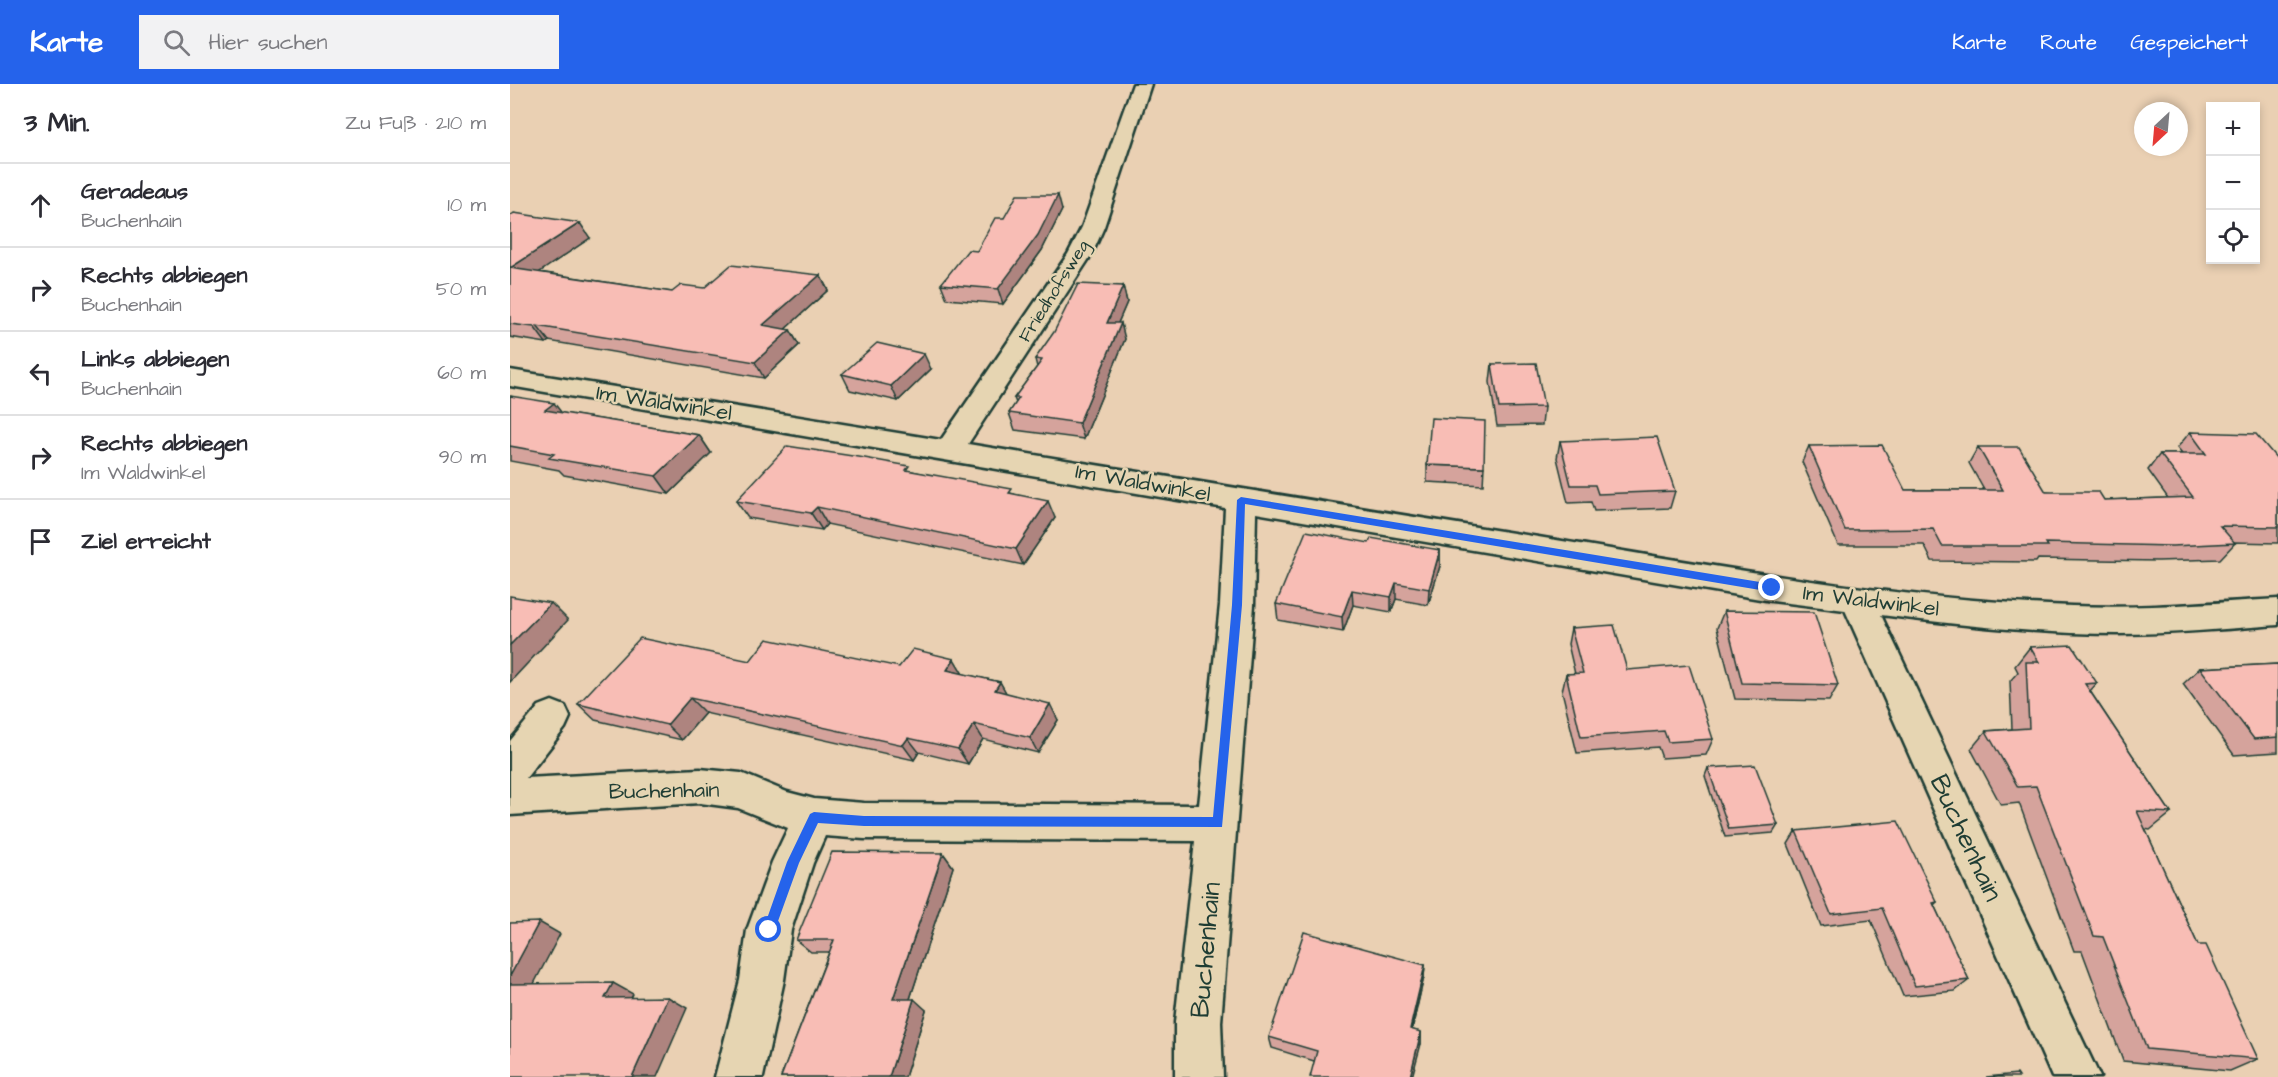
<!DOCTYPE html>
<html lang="de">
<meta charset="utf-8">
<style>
:root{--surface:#fff;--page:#f2f2f3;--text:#2b2b33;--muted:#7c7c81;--line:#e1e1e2;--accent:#2563eb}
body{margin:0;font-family:"Architects Daughter",sans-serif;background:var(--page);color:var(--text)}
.controls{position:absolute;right:18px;top:18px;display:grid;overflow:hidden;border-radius:0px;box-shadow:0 3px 9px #0003}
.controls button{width:54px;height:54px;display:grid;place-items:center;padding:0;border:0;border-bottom:2px solid var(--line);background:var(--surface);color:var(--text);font:30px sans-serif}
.compass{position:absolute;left:1624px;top:18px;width:54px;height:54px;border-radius:50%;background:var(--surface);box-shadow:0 3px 9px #0003;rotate:206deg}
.stop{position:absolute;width:18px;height:18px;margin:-14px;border:4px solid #2563eb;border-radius:50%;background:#fff}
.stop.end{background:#2563eb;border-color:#fff;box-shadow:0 2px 6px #0008}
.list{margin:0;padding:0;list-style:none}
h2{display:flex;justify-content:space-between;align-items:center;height:78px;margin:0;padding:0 24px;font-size:26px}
h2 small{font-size:20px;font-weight:400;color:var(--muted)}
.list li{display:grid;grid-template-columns:39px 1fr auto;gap:18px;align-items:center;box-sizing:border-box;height:84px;padding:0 24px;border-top:2px solid var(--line)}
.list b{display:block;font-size:22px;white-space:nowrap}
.list p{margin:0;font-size:20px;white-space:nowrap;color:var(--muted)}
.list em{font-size:20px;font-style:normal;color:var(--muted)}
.icon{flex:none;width:33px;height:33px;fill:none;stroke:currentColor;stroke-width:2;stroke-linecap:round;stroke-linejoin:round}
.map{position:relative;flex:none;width:1768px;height:993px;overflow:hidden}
header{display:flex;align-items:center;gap:36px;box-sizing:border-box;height:84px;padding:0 30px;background:var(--accent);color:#fff}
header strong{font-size:28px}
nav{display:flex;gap:33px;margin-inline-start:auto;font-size:21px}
.search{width:420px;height:54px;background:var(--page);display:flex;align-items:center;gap:15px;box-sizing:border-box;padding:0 21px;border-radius:0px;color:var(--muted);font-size:22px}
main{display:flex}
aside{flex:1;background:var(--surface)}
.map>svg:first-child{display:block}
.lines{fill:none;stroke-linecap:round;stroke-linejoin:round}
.street-casing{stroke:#1f3d34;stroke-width:5}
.street{fill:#e6d5b2;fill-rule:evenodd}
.wall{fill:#d5a39c;stroke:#1f3d34;stroke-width:1.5}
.shaded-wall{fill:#ae847f;stroke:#1f3d34;stroke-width:1.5}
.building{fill:#f8bdb5;stroke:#1f3d34;stroke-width:1.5}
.route{fill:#2563eb}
.labels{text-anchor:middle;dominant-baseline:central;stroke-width:5;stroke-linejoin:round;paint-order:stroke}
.far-street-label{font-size:18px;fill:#1f3d34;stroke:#e6d5b2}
.street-label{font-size:22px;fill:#1f3d34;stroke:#e6d5b2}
.near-street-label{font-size:27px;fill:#1f3d34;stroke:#e6d5b2}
</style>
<header>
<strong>Karte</strong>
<div class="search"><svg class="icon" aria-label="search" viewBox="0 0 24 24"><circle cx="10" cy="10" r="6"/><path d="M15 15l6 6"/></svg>Hier suchen</div>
<nav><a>Karte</a><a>Route</a><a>Gespeichert</a></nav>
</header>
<main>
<aside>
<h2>3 Min.<small>Zu Fuß · 210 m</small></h2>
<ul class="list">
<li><svg class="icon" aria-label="ahead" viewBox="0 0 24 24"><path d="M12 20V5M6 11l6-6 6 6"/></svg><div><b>Geradeaus</b><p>Buchenhain</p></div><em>10 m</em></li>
<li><svg class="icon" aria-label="right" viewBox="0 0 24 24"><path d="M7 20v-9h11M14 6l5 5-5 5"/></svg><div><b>Rechts abbiegen</b><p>Buchenhain</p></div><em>50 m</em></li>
<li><svg class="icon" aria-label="left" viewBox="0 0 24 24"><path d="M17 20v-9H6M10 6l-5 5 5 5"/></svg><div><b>Links abbiegen</b><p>Buchenhain</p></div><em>60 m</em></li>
<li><svg class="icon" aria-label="right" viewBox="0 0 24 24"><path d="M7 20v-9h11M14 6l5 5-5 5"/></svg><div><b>Rechts abbiegen</b><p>Im Waldwinkel</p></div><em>90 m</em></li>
<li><svg class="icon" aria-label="arrive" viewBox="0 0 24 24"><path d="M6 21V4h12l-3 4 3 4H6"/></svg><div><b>Ziel erreicht</b></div></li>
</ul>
</aside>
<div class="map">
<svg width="1768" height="993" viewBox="0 0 1768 993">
<rect width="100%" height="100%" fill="#ead0b3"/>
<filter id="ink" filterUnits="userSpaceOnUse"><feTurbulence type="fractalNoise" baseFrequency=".0167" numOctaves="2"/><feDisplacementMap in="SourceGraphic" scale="12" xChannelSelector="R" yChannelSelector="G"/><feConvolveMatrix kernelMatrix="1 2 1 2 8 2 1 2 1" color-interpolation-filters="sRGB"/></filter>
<g filter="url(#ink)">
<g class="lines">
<defs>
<path id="street" d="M 623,0 L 641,0 L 594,143 L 582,170 L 458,360 C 646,391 834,422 1022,452 C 1201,481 1381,516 1562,522 C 1631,525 1699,519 1768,515 L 1768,541 C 1715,545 1662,550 1608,550 C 1529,550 1450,541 1371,531 L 1590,993 L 1542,993 L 1335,526 L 1262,517 L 746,429 L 744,521 L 711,938 L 713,993 L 665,993 L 665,938 L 685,757 L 354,755 L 315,752 L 303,779 L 281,846 L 274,896 L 253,993 L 205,993 L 230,896 L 237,846 L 262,778 L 278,744 L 228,724 L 190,719 L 0,731 L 0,657 L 29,622 L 42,617 L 55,622 L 60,633 L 55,644 L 16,694 L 190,685 L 231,689 L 277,708 L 304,715 L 354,719 L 689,721 L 710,521 L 715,424 L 0,302 L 0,286 L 431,356 L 558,170 L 572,143 Z"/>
</defs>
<use href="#street" class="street-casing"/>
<use href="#street" class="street"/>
</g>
<path class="wall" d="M 552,126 L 532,166 L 493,220 L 437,215 L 431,200 L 467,167 L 494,134 Z
M 0,132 L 80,154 L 29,188 L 162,208 L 310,191 L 318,206 L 275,245 L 280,246 L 289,261 L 254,294 L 39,257 L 36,259 L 0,253 Z
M 613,202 L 617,218 L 608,239 L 615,255 L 574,355 L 505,346 L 499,329 L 506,319 L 504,314 L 527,283 L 525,275 Z
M 982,280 L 1034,323 L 1032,341 L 987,342 L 980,298 Z
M 421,285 L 388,317 L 340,306 L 332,290 Z
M 0,312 L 52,329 L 189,351 L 201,369 L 159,410 L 54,391 L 49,386 L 0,377 Z
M 1680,348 L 1768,376 L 1768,459 L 1724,458 L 1725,459 L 1710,475 L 1648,477 L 1528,475 L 1526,478 L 1422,477 L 1414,461 L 1328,461 L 1292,378 L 1299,362 L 1395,406 L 1474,406 L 1459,379 L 1468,363 L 1536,408 L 1594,416 L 1658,414 L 1638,386 L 1650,370 L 1672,370 L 1667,364 Z
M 1050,357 L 1165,407 L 1160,424 L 1084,427 L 1081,418 L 1058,419 L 1047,374 Z
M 917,381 L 974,383 L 973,401 L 917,398 Z
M 402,387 L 504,410 L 545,434 L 513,481 L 317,440 L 312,446 L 238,434 L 226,417 Z
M 859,459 L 930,466 L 930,482 L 918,521 L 886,515 L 881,528 L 843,521 L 833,548 L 768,536 L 766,520 Z
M 1214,527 L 1328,601 L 1319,617 L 1225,615 L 1207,544 Z
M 1061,544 L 1117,586 L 1203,655 L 1196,671 L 1152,674 L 1148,663 L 1067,669 L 1052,607 L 1056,590 L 1065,590 L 1058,560 Z
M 1520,563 L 1587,599 L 1580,607 L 1661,729 L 1640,746 L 1635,745 L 1688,861 L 1748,975 L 1720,987 L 1613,977 L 1572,867 L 1564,867 L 1509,719 L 1491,721 L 1461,665 L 1476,647 L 1502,645 L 1500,597 L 1508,588 L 1505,582 Z
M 240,577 L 389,583 L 453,590 L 490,598 L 496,609 L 548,636 L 528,669 L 473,655 L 458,680 L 409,668 L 404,676 L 195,629 L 172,656 L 85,636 L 68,620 Z
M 1768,580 L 1768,668 L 1724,671 L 1673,600 L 1690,584 Z
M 1198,684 L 1268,741 L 1263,749 L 1215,753 L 1195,692 Z
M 1286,747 L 1427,818 L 1424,821 L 1459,896 L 1445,907 L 1393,912 L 1361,836 L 1311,842 L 1278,760 Z
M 433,769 L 443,783 L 400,915 L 416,926 L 395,993 L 271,993 L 319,868 L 301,868 L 286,856 Z
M 915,881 L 914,893 L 902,946 L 911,948 L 911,960 L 804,977 L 762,964 L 759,953 Z"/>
<path class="shaded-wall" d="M 548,111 L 552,126 L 532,166 L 493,220 L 488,205 Z
M 70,139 L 80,154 L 12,200 L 0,184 Z
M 310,191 L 318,206 L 262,257 L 253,241 Z
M 613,202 L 617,218 L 601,255 L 597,239 Z
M 611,239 L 615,255 L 574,355 L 569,339 Z
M 27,242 L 39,257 L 36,259 L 24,243 Z
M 280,246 L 289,261 L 254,294 L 245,278 Z
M 414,270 L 421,285 L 388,317 L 381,302 Z
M 44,319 L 58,337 L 35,326 Z
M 189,351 L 201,369 L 159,410 L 146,392 Z
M 538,417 L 545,434 L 513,481 L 506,465 Z
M 307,423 L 317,440 L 312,446 L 301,429 Z
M 930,466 L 930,482 L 918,521 L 919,505 Z
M 886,499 L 886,515 L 881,528 L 881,513 Z
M 842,506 L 843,521 L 833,548 L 832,533 Z
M 41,519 L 58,536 L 0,598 L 0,561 Z
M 444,575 L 453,590 L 437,586 Z
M 490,598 L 499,614 L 485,606 Z
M 180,614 L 195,629 L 172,656 L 157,641 Z
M 540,620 L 548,636 L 528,669 L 520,654 Z
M 464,640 L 473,655 L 458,680 L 448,665 Z
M 398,654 L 409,668 L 404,676 L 393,661 Z
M 433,769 L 443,783 L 396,927 L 383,915 Z
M 29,838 L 50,850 L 18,911 L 0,902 L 0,892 Z
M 915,881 L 914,893 L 899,956 L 900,945 Z
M 103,899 L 123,910 L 116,925 L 95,914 Z
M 158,913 L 177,924 L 147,993 L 122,993 Z
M 404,915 L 416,926 L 395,993 L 379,993 Z
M 911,948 L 911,960 L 902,993 L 900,993 Z"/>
<path class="building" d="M 507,111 L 548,111 L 528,151 L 488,205 L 431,200 L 458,166 L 467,167 L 485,134 L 494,134 Z
M 4,129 L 70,139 L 0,184 L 162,208 L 171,201 L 194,204 L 221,181 L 310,191 L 253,241 L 280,246 L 245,278 L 27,242 L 24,243 L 0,240 L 0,132 Z
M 568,200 L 613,202 L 597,239 L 611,239 L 569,339 L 499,329 L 509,314 L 504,314 L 532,276 L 525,275 L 544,248 Z
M 367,259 L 414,270 L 381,302 L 332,290 Z
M 1026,279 L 1034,323 L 989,324 L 982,280 Z
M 0,312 L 44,319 L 35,326 L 189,351 L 146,392 L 39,374 L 44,370 L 0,362 Z
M 921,334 L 975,337 L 974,383 L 917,381 Z
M 1680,348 L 1746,350 L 1768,376 L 1768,443 L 1710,442 L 1725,459 L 1662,462 L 1536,459 L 1538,462 L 1432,462 L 1423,445 L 1335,446 L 1299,362 L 1372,361 L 1395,406 L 1493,406 L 1468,363 L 1509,363 L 1536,408 L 1589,408 L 1594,416 L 1683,413 L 1650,370 L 1696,370 Z
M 1147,353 L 1165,407 L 1088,410 L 1085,401 L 1061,401 L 1050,357 Z
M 277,362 L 349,373 L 399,382 L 396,386 L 502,405 L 499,409 L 538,417 L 506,465 L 307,423 L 301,429 L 226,417 Z
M 796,447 L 859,459 L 861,454 L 930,466 L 919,505 L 886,499 L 881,513 L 842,506 L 832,533 L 766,520 Z
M 0,512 L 41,519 L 0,561 Z
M 1214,527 L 1304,528 L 1328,601 L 1232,599 Z
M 1104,541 L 1117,586 L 1179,581 L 1203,655 L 1158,658 L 1154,647 L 1071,653 L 1056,590 L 1073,589 L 1061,544 Z
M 130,554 L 240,577 L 257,555 L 389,583 L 403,565 L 444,575 L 437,586 L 490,598 L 485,606 L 540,620 L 520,654 L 464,640 L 448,665 L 398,654 L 393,661 L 180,614 L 157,641 L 68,620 Z
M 1562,561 L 1587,599 L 1575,600 L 1661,729 L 1627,727 L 1688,861 L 1696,861 L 1748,975 L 1637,965 L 1593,853 L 1584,852 L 1526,702 L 1508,703 L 1476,647 L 1519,644 L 1516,578 L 1529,578 L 1520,563 Z
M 1768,580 L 1768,653 L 1744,655 L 1690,584 Z
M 1245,681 L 1268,741 L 1219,745 L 1198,684 Z
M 1388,737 L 1427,818 L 1423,819 L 1459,896 L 1405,902 L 1372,824 L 1321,830 L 1286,747 Z
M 322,768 L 433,769 L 383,915 L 404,915 L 379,993 L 271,993 L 324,856 L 286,856 Z
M 29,838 L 0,892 L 0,839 Z
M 794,848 L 915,881 L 900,945 L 911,948 L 900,993 L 800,993 L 807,967 L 759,953 Z
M 103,899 L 95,914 L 158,913 L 122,993 L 0,993 L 0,900 Z
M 1507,990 L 1509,993 L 1476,993 Z"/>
</g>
<path class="route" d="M 731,413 L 1262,500 L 1267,504 L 1262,508 L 735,420 L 732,521 L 712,743 L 354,742 L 308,739 L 289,779 L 263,851 L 259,853 L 254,851 L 253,846 L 277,778 L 300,730 L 304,728 L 354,732 L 703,733 L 722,521 L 727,416 Z"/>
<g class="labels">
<g class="far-street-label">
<text transform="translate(544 207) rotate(-58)">Friedhofsweg</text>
</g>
<g class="street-label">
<text transform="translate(154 319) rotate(9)">Im Waldwinkel</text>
<text transform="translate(633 399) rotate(10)">Im Waldwinkel</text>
<text transform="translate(1361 517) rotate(7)">Im Waldwinkel</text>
<text transform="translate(154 707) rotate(-1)">Buchenhain</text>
</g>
<g class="near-street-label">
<text transform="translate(1456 754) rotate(65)">Buchenhain</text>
<text transform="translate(696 866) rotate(-85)">Buchenhain</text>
</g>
</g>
</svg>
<div class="controls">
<button>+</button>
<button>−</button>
<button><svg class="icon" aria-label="locate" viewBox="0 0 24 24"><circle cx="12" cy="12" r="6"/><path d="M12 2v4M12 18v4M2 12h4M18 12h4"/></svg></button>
</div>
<svg class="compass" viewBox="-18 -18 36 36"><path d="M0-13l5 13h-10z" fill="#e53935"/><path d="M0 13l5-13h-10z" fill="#7c7c81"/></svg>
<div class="stop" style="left:259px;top:846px"></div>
<div class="stop end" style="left:1262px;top:504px"></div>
</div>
</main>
